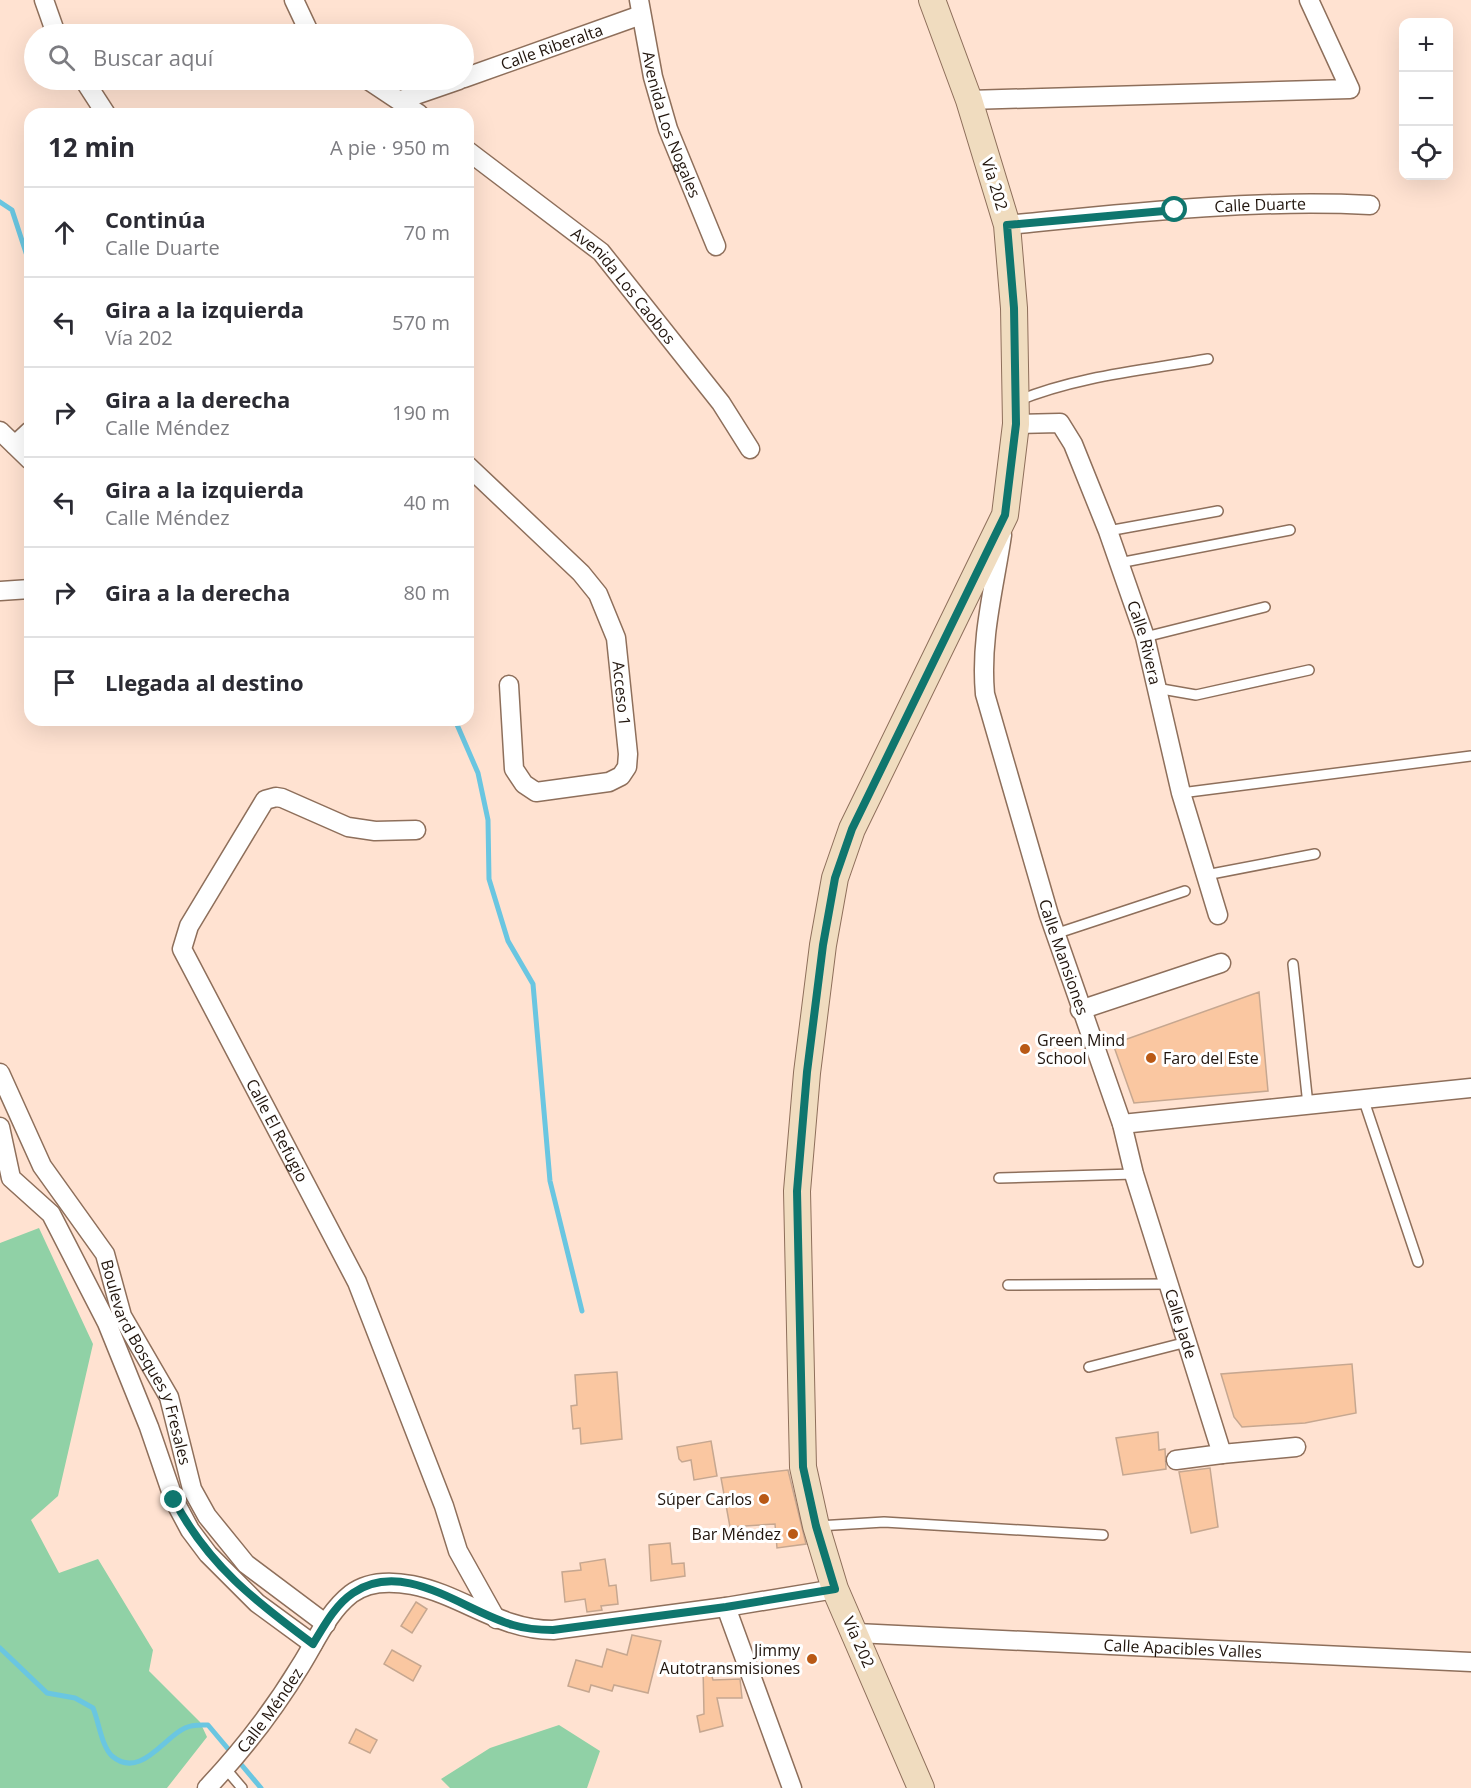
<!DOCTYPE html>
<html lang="es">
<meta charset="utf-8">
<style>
:root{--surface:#fff;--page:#f2f2f3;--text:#2b2b33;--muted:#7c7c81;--line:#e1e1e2}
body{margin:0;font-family:"Open Sans",sans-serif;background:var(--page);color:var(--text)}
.controls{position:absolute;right:18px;top:18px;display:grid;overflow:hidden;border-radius:12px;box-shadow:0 6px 24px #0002}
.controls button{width:54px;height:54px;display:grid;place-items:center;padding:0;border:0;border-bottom:2px solid var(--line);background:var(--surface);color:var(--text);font:30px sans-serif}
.stop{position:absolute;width:18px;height:18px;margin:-14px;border:4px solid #0f766e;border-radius:50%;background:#fff}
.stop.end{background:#0f766e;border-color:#fff;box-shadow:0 2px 6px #0008}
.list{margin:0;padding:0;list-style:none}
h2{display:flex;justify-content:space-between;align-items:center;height:78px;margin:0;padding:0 24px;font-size:26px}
h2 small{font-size:20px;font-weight:400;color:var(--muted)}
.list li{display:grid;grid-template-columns:39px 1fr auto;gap:18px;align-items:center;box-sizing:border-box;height:90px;padding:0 24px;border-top:2px solid var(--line)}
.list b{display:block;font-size:22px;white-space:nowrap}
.list p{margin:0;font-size:20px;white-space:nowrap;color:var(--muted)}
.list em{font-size:20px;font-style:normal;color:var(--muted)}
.icon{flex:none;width:33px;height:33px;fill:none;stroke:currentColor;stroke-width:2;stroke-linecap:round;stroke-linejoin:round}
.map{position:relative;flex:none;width:1471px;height:1788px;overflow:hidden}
.search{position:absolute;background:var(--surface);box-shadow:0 6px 24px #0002;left:24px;top:24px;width:450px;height:66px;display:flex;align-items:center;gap:15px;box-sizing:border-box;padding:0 21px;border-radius:33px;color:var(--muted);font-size:22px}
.panel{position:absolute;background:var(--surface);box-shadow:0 6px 24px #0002;left:24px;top:108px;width:450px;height:618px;border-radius:18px}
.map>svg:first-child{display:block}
.green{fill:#90d1a6}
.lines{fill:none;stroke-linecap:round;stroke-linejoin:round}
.stream{stroke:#6ac6e1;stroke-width:5}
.building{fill:#fac7a1;stroke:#c6a790;stroke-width:1.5}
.lane-casing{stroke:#8e6f5b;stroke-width:12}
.street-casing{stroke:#8e6f5b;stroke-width:21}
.secondary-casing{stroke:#8e6f5b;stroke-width:28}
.lane{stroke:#fff;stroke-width:9}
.street{stroke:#fff;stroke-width:18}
.secondary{stroke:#f0dcbf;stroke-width:26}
.route{stroke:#0f766e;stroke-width:8}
.poi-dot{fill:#b95915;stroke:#fff;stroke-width:2}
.labels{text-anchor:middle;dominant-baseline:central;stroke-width:6;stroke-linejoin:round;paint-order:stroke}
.street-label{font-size:16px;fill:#21150d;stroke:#fff}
.poi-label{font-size:16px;fill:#21150d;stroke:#fff;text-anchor:end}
</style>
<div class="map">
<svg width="1471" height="1788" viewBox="0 0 1471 1788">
<rect width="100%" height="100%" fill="#ffe2d1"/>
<path class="green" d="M 39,1228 L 93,1344 L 58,1496 L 31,1520 L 59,1573 L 98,1559 L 153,1650 L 149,1671 L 200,1722 L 207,1737 L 167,1788 L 0,1788 L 0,1243 Z
M 559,1725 L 600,1751 L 587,1788 L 450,1788 L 441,1779 L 490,1748 Z"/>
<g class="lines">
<path class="stream" d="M 0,202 L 12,210 L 30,265
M 455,720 L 478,773 L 488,820 L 489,879 L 508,941 L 533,984 L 550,1181 L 582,1311
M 0,1648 L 47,1693 L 75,1698 L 93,1708 C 99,1722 101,1745 112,1756 C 140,1780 164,1737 185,1728 C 193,1724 200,1725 208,1725 L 261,1788"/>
</g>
<path class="building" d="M 1259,992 L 1268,1091 L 1134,1103 L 1113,1044 Z
M 1352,1364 L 1356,1413 L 1305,1423 L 1242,1427 L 1234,1417 L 1221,1374 Z
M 617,1372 L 622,1439 L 581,1444 L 580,1428 L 573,1429 L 571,1406 L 577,1405 L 575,1375 Z
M 1158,1432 L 1159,1450 L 1165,1449 L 1166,1469 L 1123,1475 L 1116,1438 Z
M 711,1441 L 717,1476 L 694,1480 L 691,1460 L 682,1462 L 679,1459 L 677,1447 Z
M 1210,1468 L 1218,1527 L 1191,1533 L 1179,1472 Z
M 788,1470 L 806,1544 L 777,1548 L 775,1524 L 730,1527 L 721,1478 Z
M 670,1543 L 672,1564 L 684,1563 L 685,1576 L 651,1581 L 649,1545 Z
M 605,1559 L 609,1586 L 616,1585 L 618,1604 L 601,1606 L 602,1610 L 587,1612 L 585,1599 L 565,1602 L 562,1572 L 581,1570 L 580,1563 Z
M 416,1602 L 427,1609 L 412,1633 L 401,1626 Z
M 632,1635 L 661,1641 L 648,1693 L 614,1685 L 612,1691 L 591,1685 L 589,1692 L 568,1686 L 576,1660 L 602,1667 L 607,1649 L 627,1655 Z
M 392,1650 L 421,1666 L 413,1681 L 384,1664 Z
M 709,1666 L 713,1680 L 740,1679 L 742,1698 L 717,1698 L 723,1726 L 700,1732 L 697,1716 L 704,1714 L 703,1667 Z
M 356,1729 L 377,1740 L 370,1753 L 349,1743 Z"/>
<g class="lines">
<defs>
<path id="lane" d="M 1017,401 C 1077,376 1145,370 1208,359
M 1108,531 L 1218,511
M 1119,563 L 1290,530
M 1145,637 L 1265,607
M 1156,688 L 1196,695 L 1309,670
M 1181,793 L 1471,756
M 1206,875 L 1315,854
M 1055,934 L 1185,891
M 1293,964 L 1308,1105
M 1364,1101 L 1418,1262
M 999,1178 L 1134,1174
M 1008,1285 L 1169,1284
M 1089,1367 L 1187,1342
M 818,1526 L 884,1522 L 1103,1535
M 225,1768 L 242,1788"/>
<g id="street">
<path d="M 44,0 L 56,34"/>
<path d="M 294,0 L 310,34"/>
<path id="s1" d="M 639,0 L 653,77 L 668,129 L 716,246"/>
<path id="s2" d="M 464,78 L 641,15"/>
<path d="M 84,80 L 106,114"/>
<path d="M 368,80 L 419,114"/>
<path d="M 401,100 L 459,80"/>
<path d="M 969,100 L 1350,89 L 1309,0"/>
<path id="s3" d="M 468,151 L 601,252 L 721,403 L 750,449"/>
<path id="s4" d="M 1007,225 C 1128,213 1249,199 1370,205"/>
<path id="s5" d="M 1016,424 L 1060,423 L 1073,444 L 1108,531 L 1145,637 L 1181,793 L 1218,915"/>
<path d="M 0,431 L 30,460"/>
<path d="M 15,445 L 30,431"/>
<path id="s6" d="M 468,466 L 581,573 L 598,594 L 616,638 L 628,754 L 627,767 L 621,776 L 609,782 L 536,792 L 524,784 L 514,769 L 509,685"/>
<path id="s7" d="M 1002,535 C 994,589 980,639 985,694 L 1049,915 L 1122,1124 L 1134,1174 L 1222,1454 L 1296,1447"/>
<path d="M 0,591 L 30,589"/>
<path id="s8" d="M 416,830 L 375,831 L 348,827 L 282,798 L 276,797 L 265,800 L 189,926 L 182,949 L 357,1282 L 444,1506 L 458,1551 L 496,1619"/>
<path d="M 1080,1010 L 1221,963"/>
<path id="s9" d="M 0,1073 L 42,1166 L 105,1254 L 122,1316 L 169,1397 L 192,1489 L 207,1516 L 246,1564 L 326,1624"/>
<path d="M 1122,1124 L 1471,1088"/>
<path d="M 0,1127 L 11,1178 L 51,1214 L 107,1323 L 149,1427 L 174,1500 L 190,1530 L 208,1554 L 257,1603 L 313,1644"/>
<path d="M 1176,1460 L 1222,1454"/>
<path d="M 726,1607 L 792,1788"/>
<path id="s10" d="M 856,1633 L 1471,1662"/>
<path id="s11" d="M 207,1788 C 242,1751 275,1708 301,1665 C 316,1641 328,1612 351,1594 C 368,1581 391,1581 412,1585 C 463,1595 499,1630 553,1630 L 726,1607 L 835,1589"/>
</g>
<path id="secondary" d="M 921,1788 L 835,1589 L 816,1526 L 803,1467 L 797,1191 L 807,1073 L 823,945 L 835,878 L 852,829 L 1005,515 L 1016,424 L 1014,308 L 1007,225 L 969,100 L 932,0"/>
</defs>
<use href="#lane" class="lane-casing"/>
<use href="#street" class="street-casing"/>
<use href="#secondary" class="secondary-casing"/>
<use href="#lane" class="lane"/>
<use href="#street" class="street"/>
<use href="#secondary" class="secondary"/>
</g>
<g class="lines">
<path class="route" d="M 174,1500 C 208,1565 255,1601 313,1644 C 324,1626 335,1605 353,1593 C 404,1558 464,1611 513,1625 C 526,1629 539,1630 553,1630 L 726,1607 L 835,1589 L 816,1526 L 803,1467 L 797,1191 L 807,1072 L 823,945 L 835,878 L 852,829 L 1005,515 L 1016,424 L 1014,308 L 1007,225 L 1175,210"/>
</g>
<g class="poi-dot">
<circle cx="1025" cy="1049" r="6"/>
<circle cx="1151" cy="1058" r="6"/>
<circle cx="764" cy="1499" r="6"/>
<circle cx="793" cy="1534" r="6"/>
<circle cx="812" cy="1659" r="6"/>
</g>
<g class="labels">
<g class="street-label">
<text stroke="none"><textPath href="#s2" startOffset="93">Calle Riberalta</textPath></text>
<text stroke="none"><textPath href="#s1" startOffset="129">Avenida Los Nogales</textPath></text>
<text transform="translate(995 184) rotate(73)">Vía 202</text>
<text stroke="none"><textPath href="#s4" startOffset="254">Calle Duarte</textPath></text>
<text stroke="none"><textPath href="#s3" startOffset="207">Avenida Los Caobos</textPath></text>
<text stroke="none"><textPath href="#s5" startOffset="280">Calle Rivera</textPath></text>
<text stroke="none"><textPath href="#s6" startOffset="286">Acceso 1</textPath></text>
<text stroke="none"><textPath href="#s7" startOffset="435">Calle Mansiones</textPath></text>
<text stroke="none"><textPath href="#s8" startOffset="534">Calle El Refugio</textPath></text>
<text stroke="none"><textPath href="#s7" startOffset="820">Calle Jade</textPath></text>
<text stroke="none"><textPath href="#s9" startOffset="327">Boulevard Bosques y Fresales</textPath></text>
<text transform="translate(859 1642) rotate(66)">Vía 202</text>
<text stroke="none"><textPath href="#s10" startOffset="327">Calle Apacibles Valles</textPath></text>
<text stroke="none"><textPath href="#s11" startOffset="100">Calle Méndez</textPath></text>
</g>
<g class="poi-label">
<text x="1037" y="1040" text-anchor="start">Green Mind<tspan x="1037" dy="18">School</tspan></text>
<text x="1163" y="1058" text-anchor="start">Faro del Este</text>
<text x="752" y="1499">Súper Carlos</text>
<text x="781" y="1534">Bar Méndez</text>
<text x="800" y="1650">Jimmy<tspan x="800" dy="18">Autotransmisiones</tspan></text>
</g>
</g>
</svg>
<div class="controls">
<button>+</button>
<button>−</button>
<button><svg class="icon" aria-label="locate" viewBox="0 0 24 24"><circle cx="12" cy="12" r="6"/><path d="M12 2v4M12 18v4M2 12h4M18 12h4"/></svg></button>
</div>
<div class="stop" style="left:1175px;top:210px"></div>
<div class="stop end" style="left:174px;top:1500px"></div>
<div class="search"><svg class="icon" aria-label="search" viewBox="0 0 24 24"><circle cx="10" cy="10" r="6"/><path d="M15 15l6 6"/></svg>Buscar aquí</div>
<section class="panel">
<h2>12 min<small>A pie · 950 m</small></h2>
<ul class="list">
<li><svg class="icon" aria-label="ahead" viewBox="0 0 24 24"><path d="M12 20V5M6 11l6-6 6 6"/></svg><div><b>Continúa</b><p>Calle Duarte</p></div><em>70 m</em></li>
<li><svg class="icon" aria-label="left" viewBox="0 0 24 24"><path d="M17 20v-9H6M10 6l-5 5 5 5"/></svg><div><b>Gira a la izquierda</b><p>Vía 202</p></div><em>570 m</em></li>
<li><svg class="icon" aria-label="right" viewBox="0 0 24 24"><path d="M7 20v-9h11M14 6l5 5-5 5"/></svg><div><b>Gira a la derecha</b><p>Calle Méndez</p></div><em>190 m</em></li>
<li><svg class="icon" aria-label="left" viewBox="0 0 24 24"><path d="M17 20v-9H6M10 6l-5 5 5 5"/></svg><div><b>Gira a la izquierda</b><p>Calle Méndez</p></div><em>40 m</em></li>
<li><svg class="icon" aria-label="right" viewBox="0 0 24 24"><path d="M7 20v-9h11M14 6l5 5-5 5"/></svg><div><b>Gira a la derecha</b></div><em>80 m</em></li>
<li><svg class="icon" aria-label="arrive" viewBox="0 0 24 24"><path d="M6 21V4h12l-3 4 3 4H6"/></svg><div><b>Llegada al destino</b></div></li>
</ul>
</section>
</div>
